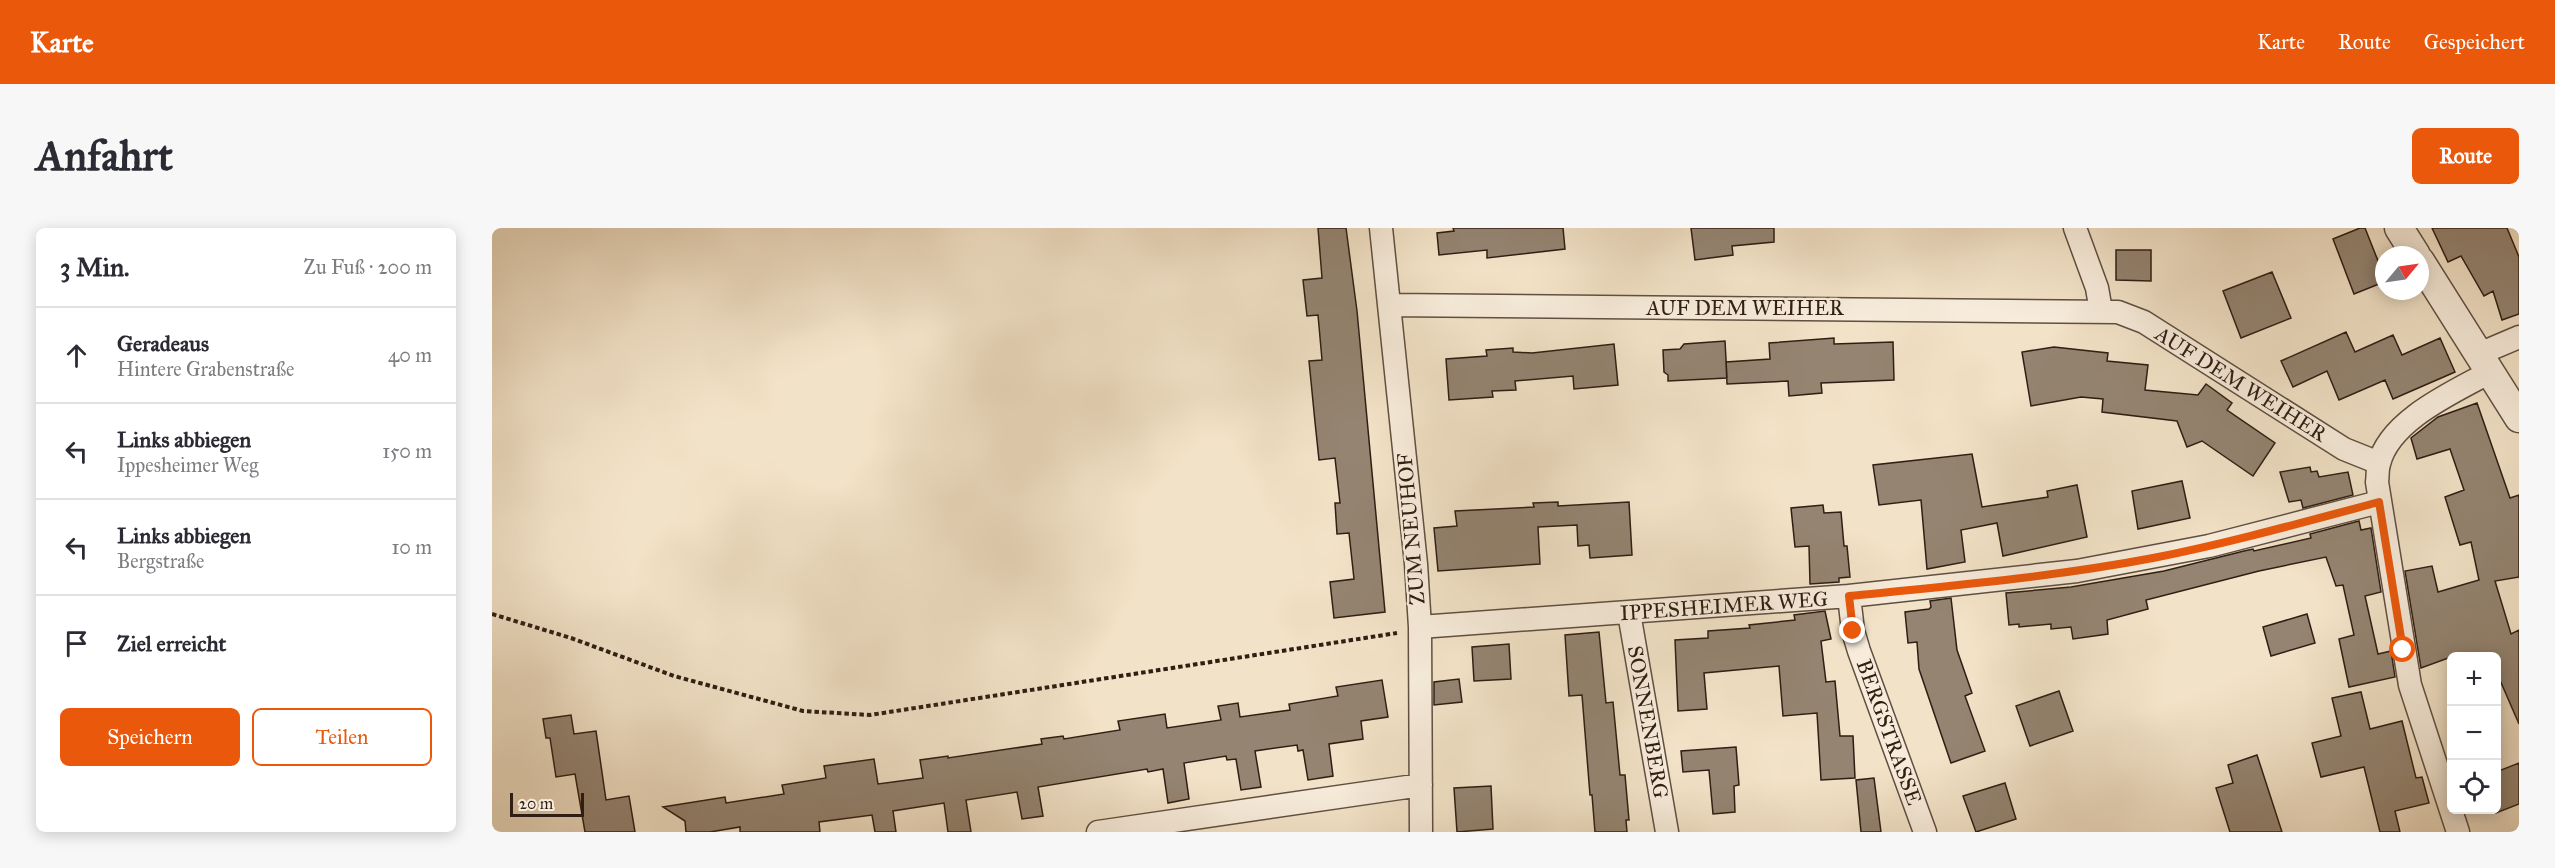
<!DOCTYPE html>
<html lang="de">
<meta charset="utf-8">
<style>
:root{--surface:#fff;--page:#f7f7f7;--text:#2b2b33;--muted:#7c7c81;--line:#e1e1e2;--accent:#ea580c}
body{margin:0;font-family:"IM FELL Great Primer",serif;background:var(--page);color:var(--text)}
.controls{position:absolute;right:18px;bottom:18px;display:grid;overflow:hidden;border-radius:9px;box-shadow:0 3px 15px #0003}
.controls button{width:54px;height:54px;display:grid;place-items:center;padding:0;border:0;border-bottom:2px solid var(--line);background:var(--surface);color:var(--text);font:30px sans-serif}
.compass{position:absolute;left:1883px;top:18px;width:54px;height:54px;border-radius:50%;background:var(--surface);box-shadow:0 3px 15px #0003;rotate:61deg}
.scale{position:absolute;left:18px;bottom:15px;width:74px;box-sizing:border-box;padding-left:6px;border:3px solid #2f1e14;border-top:0;font-size:16px;line-height:21px;white-space:nowrap;color:#2f1e14;-webkit-text-stroke:4px #f7ecdb;paint-order:stroke}
.stop{position:absolute;width:18px;height:18px;margin:-14px;border:4px solid #ea580c;border-radius:50%;background:#fff}
.stop.end{background:#ea580c;border-color:#fff;box-shadow:0 2px 6px #0008}
.list{margin:0;padding:0;list-style:none}
h2{display:flex;justify-content:space-between;align-items:center;height:78px;margin:0;padding:0 24px;font-size:26px}
h2 small{font-size:20px;font-weight:400;color:var(--muted)}
.list li{display:grid;grid-template-columns:39px 1fr auto;gap:18px;align-items:center;box-sizing:border-box;height:96px;padding:0 24px;border-top:2px solid var(--line)}
.list b{display:block;font-size:22px;white-space:nowrap}
.list p{margin:0;font-size:20px;white-space:nowrap;color:var(--muted)}
.list em{font-size:20px;font-style:normal;color:var(--muted)}
.actions{display:flex;gap:12px;padding:18px 24px}
.actions a{flex:1;padding:14px 0;border:2px solid var(--accent);border-radius:9px;text-align:center;font-size:21px;color:var(--accent)}
.actions .main{background:var(--accent);color:#fff}
.icon{flex:none;width:33px;height:33px;fill:none;stroke:currentColor;stroke-width:2;stroke-linecap:round;stroke-linejoin:round}
.map{position:relative;flex:none;width:2027px;height:604px;overflow:hidden;border-radius:9px}
header{display:flex;align-items:center;gap:36px;box-sizing:border-box;height:84px;padding:0 30px;background:var(--accent);color:#fff}
header strong{font-size:28px}
nav{display:flex;gap:33px;margin-inline-start:auto;font-size:21px}
.intro{display:flex;align-items:center;justify-content:space-between;box-sizing:border-box;height:144px;padding:0 36px}
h1{margin:0;font-size:42px}
.button{padding:15px 27px;border-radius:9px;background:var(--accent);color:#fff;font-size:21px;font-weight:700}
main{display:flex;gap:36px;padding:0 36px}
aside{flex:1;background:var(--surface);border-radius:9px;box-shadow:0 3px 15px #0003}
.map>svg:first-child{display:block}
.building{fill:#948471;stroke:#2f1e14;stroke-width:1.5}
.lines{fill:none;stroke-linecap:round;stroke-linejoin:round}
.minor-casing{stroke:#604f41;stroke-width:25}
.tertiary-casing{stroke:#604f41;stroke-width:31}
.path{stroke:#2f1e14;stroke-width:4;stroke-dasharray:4.5 3;stroke-linecap:butt}
.minor{stroke:#f7ecdb;stroke-width:22}
.tertiary{stroke:#f7ecdb;stroke-width:28}
.route{stroke:#ea580c;stroke-width:8}
.labels{text-anchor:middle;dominant-baseline:central;stroke-width:4.5;stroke-linejoin:round;paint-order:stroke}
.street-label{font-size:21px;fill:#2f1e14;stroke:#f7ecdb}
</style>
<header>
<strong>Karte</strong>
<nav><a>Karte</a><a>Route</a><a>Gespeichert</a></nav>
</header>
<div class="intro"><h1>Anfahrt</h1><a class="button">Route</a></div>
<main>
<aside>
<h2>3 Min.<small>Zu Fuß · 200 m</small></h2>
<ul class="list">
<li><svg class="icon" aria-label="ahead" viewBox="0 0 24 24"><path d="M12 20V5M6 11l6-6 6 6"/></svg><div><b>Geradeaus</b><p>Hintere Grabenstraße</p></div><em>40 m</em></li>
<li><svg class="icon" aria-label="left" viewBox="0 0 24 24"><path d="M17 20v-9H6M10 6l-5 5 5 5"/></svg><div><b>Links abbiegen</b><p>Ippesheimer Weg</p></div><em>150 m</em></li>
<li><svg class="icon" aria-label="left" viewBox="0 0 24 24"><path d="M17 20v-9H6M10 6l-5 5 5 5"/></svg><div><b>Links abbiegen</b><p>Bergstraße</p></div><em>10 m</em></li>
<li><svg class="icon" aria-label="arrive" viewBox="0 0 24 24"><path d="M6 21V4h12l-3 4 3 4H6"/></svg><div><b>Ziel erreicht</b></div></li>
</ul>
<div class="actions"><a class="main">Speichern</a><a>Teilen</a></div>
</aside>
<div class="map">
<svg width="2027" height="604" viewBox="0 0 2027 604">
<rect width="100%" height="100%" fill="#f2e2c7"/>
<filter id="stains"><feTurbulence type="fractalNoise" baseFrequency=".00333" numOctaves="4"/><feColorMatrix values="0 0 0 0 .2 0 0 0 0 .09 0 0 0 0 .02 0 0 0 .5 -.17"/></filter>
<radialGradient id="worn" r=".72"><stop offset=".6" stop-color="#630" stop-opacity="0"/><stop offset="1" stop-color="#630" stop-opacity=".3"/></radialGradient>
<path class="building" d="M 826,0 L 854,0 L 865,83 L 893,384 L 842,390 L 838,354 L 862,351 L 857,305 L 845,306 L 843,275 L 848,275 L 843,230 L 827,232 L 823,194 L 817,133 L 830,132 L 826,87 L 815,88 L 811,52 L 830,50 Z
M 961,0 L 1071,0 L 1073,21 L 995,30 L 995,22 L 947,27 L 945,5 L 962,3 Z
M 1199,0 L 1282,0 L 1282,14 L 1240,18 L 1241,27 L 1203,32 Z
M 1868,0 L 1873,0 L 1892,48 L 1892,54 L 1862,66 L 1841,11 Z
M 1940,0 L 2015,0 L 2027,29 L 2027,86 L 2010,92 L 2001,63 L 1992,68 L 1969,28 L 1956,34 Z
M 1624,22 L 1659,22 L 1659,53 L 1624,52 Z
M 1780,44 L 1799,90 L 1749,110 L 1731,63 Z
M 1854,104 L 1863,124 L 1901,107 L 1910,127 L 1948,110 L 1963,144 L 1901,171 L 1893,152 L 1847,172 L 1835,143 L 1801,159 L 1789,133 Z
M 1342,110 L 1342,116 L 1401,114 L 1402,152 L 1329,155 L 1330,165 L 1297,168 L 1296,153 L 1235,156 L 1234,134 L 1278,131 L 1277,115 Z
M 1233,113 L 1235,150 L 1176,153 L 1176,147 L 1172,144 L 1171,122 L 1188,121 L 1192,116 Z
M 1122,116 L 1126,157 L 1082,161 L 1081,148 L 1023,153 L 1024,162 L 1000,163 L 1001,169 L 957,172 L 954,131 L 995,128 L 994,122 L 1021,120 L 1021,124 L 1040,125 Z
M 1562,119 L 1616,125 L 1615,133 L 1656,137 L 1653,162 L 1706,167 L 1714,156 L 1740,175 L 1735,182 L 1783,215 L 1761,248 L 1710,213 L 1695,219 L 1685,193 L 1610,184 L 1611,171 L 1589,169 L 1539,178 L 1530,124 Z
M 1985,175 L 2018,270 L 2027,267 L 2027,349 L 2003,353 L 2019,406 L 2027,402 L 2027,496 L 2004,443 L 2004,429 L 1959,429 L 1929,440 L 1913,343 L 1940,338 L 1946,364 L 1987,352 L 1979,314 L 1968,317 L 1953,269 L 1972,262 L 1958,221 L 1925,231 L 1919,210 L 1946,189 Z
M 1480,226 L 1490,279 L 1556,269 L 1555,263 L 1585,257 L 1595,309 L 1511,328 L 1505,295 L 1469,302 L 1473,334 L 1435,341 L 1429,272 L 1387,277 L 1381,237 Z
M 1818,239 L 1819,244 L 1825,243 L 1827,249 L 1856,244 L 1861,267 L 1811,280 L 1809,272 L 1797,274 L 1788,244 Z
M 1690,253 L 1698,290 L 1646,301 L 1640,263 Z
M 1066,274 L 1066,278 L 1137,274 L 1140,327 L 1098,330 L 1097,317 L 1086,318 L 1085,297 L 1046,299 L 1048,336 L 946,343 L 942,300 L 965,298 L 963,283 L 1042,279 L 1041,275 Z
M 1331,277 L 1332,285 L 1349,284 L 1352,318 L 1355,318 L 1358,349 L 1347,350 L 1347,354 L 1318,356 L 1317,318 L 1303,319 L 1299,280 Z
M 1867,293 L 1869,302 L 1879,300 L 1889,364 L 1873,368 L 1886,426 L 1899,423 L 1903,449 L 1857,459 L 1847,411 L 1862,407 L 1851,357 L 1844,358 L 1834,329 L 1767,343 L 1654,372 L 1656,381 L 1615,392 L 1616,406 L 1581,411 L 1579,399 L 1559,401 L 1559,396 L 1527,399 L 1527,396 L 1517,397 L 1514,365 L 1579,359 L 1672,343 L 1752,323 L 1761,321 L 1762,323 L 1819,310 L 1818,306 Z
M 1459,370 L 1465,422 L 1480,465 L 1473,468 L 1493,523 L 1459,535 L 1427,441 L 1425,414 L 1416,415 L 1413,384 L 1437,381 L 1439,379 L 1438,373 Z
M 1333,383 L 1339,411 L 1329,413 L 1334,454 L 1343,453 L 1348,508 L 1361,508 L 1363,550 L 1329,552 L 1325,485 L 1291,488 L 1287,438 L 1212,445 L 1215,481 L 1186,483 L 1183,412 L 1216,410 L 1216,403 L 1258,400 L 1257,397 L 1303,392 L 1302,387 Z
M 1815,386 L 1823,415 L 1779,428 L 1771,399 Z
M 1107,404 L 1114,475 L 1121,474 L 1128,547 L 1133,547 L 1137,592 L 1134,592 L 1135,604 L 1103,604 L 1100,567 L 1098,567 L 1090,467 L 1077,468 L 1073,407 Z
M 1017,416 L 1019,451 L 982,453 L 980,419 Z
M 967,451 L 970,474 L 942,477 L 942,454 Z
M 890,452 L 896,489 L 869,493 L 871,511 L 837,516 L 841,548 L 816,552 L 811,522 L 806,523 L 805,517 L 763,523 L 769,559 L 749,562 L 744,531 L 735,532 L 734,528 L 692,535 L 697,571 L 676,575 L 671,541 L 656,544 L 655,541 L 546,559 L 551,588 L 530,591 L 525,564 L 474,572 L 479,604 L 456,604 L 452,575 L 401,583 L 404,604 L 383,604 L 380,587 L 327,594 L 328,604 L 248,604 L 248,599 L 218,604 L 194,604 L 193,593 L 171,579 L 233,569 L 234,575 L 292,566 L 290,557 L 334,550 L 332,538 L 382,531 L 386,556 L 431,550 L 428,532 L 456,528 L 456,530 L 550,516 L 549,511 L 571,508 L 572,511 L 628,502 L 626,493 L 673,486 L 675,500 L 729,492 L 726,478 L 746,475 L 748,489 L 798,482 L 797,476 L 846,468 L 844,459 Z
M 1567,463 L 1581,503 L 1538,518 L 1524,478 Z
M 1869,464 L 1878,501 L 1910,493 L 1924,550 L 1930,549 L 1937,575 L 1903,583 L 1908,604 L 1888,604 L 1872,539 L 1829,549 L 1820,515 L 1849,508 L 1840,470 Z
M 79,487 L 82,506 L 104,503 L 114,572 L 137,568 L 143,604 L 93,604 L 83,546 L 64,549 L 58,510 L 54,510 L 51,491 Z
M 1244,519 L 1247,557 L 1242,558 L 1243,584 L 1221,586 L 1217,542 L 1191,544 L 1189,523 Z
M 1765,527 L 1790,604 L 1738,604 L 1724,560 L 1741,555 L 1736,537 Z
M 2027,535 L 2027,576 L 2004,585 L 2004,544 Z
M 1382,550 L 1389,604 L 1369,604 L 1364,552 Z
M 1513,555 L 1524,591 L 1484,604 L 1471,568 Z
M 999,558 L 1001,601 L 965,604 L 962,560 Z"/>
<g class="lines">
<defs>
<path id="minor" d="M 889,0 L 924,336 L 928,399 L 929,604
M 1583,0 L 1605,60 L 1609,83
M 897,77 L 1626,84 L 1652,94 L 1852,221 L 1887,235
M 1987,126 L 2027,109
M 1357,368 L 1361,403 L 1367,423 L 1433,604
M 1137,385 L 1175,604
M 928,399 L 1357,368 L 1585,343 L 1717,318 L 1887,274
M 606,604 L 929,557
M 1966,604 L 1918,457 L 1885,254 C 1886,248 1885,242 1887,236 C 1897,192 1962,164 1998,144"/>
<path id="tertiary" d="M 1907,0 L 1924,27
M 1928,33 L 2027,190"/>
</defs>
<use href="#minor" class="minor-casing"/>
<use href="#tertiary" class="tertiary-casing"/>
<path class="path" d="M 0,386 L 79,410 L 182,448 L 311,483 L 378,487 L 905,405"/>
<use href="#minor" class="minor"/>
<use href="#tertiary" class="tertiary"/>
</g>
<g class="lines">
<path class="route" d="M 1361,403 L 1357,368 C 1458,358 1561,349 1661,330 C 1737,315 1812,294 1887,274 L 1911,422"/>
</g>
<g class="labels">
<g class="street-label">
<text x="1253" y="80">AUF DEM WEIHER</text>
<text transform="translate(1749 156) rotate(32)">AUF DEM WEIHER</text>
<text transform="translate(919 301) rotate(-95)">ZUM NEUHOF</text>
<text transform="translate(1232 378) rotate(-4)">IPPESHEIMER WEG</text>
<text transform="translate(1156 494) rotate(80)">SONNENBERG</text>
<text transform="translate(1397 504) rotate(70)">BERGSTRASSE</text>
</g>
</g>
<rect width="100%" height="100%" filter="url(#stains)"/>
<rect width="100%" height="100%" fill="url(#worn)"/>
</svg>
<div class="controls">
<button>+</button>
<button>−</button>
<button><svg class="icon" aria-label="locate" viewBox="0 0 24 24"><circle cx="12" cy="12" r="6"/><path d="M12 2v4M12 18v4M2 12h4M18 12h4"/></svg></button>
</div>
<svg class="compass" viewBox="-18 -18 36 36"><path d="M0-13l5 13h-10z" fill="#e53935"/><path d="M0 13l5-13h-10z" fill="#7c7c81"/></svg>
<div class="scale">20 m</div>
<div class="stop" style="left:1911px;top:422px"></div>
<div class="stop end" style="left:1361px;top:403px"></div>
</div>
</main>
